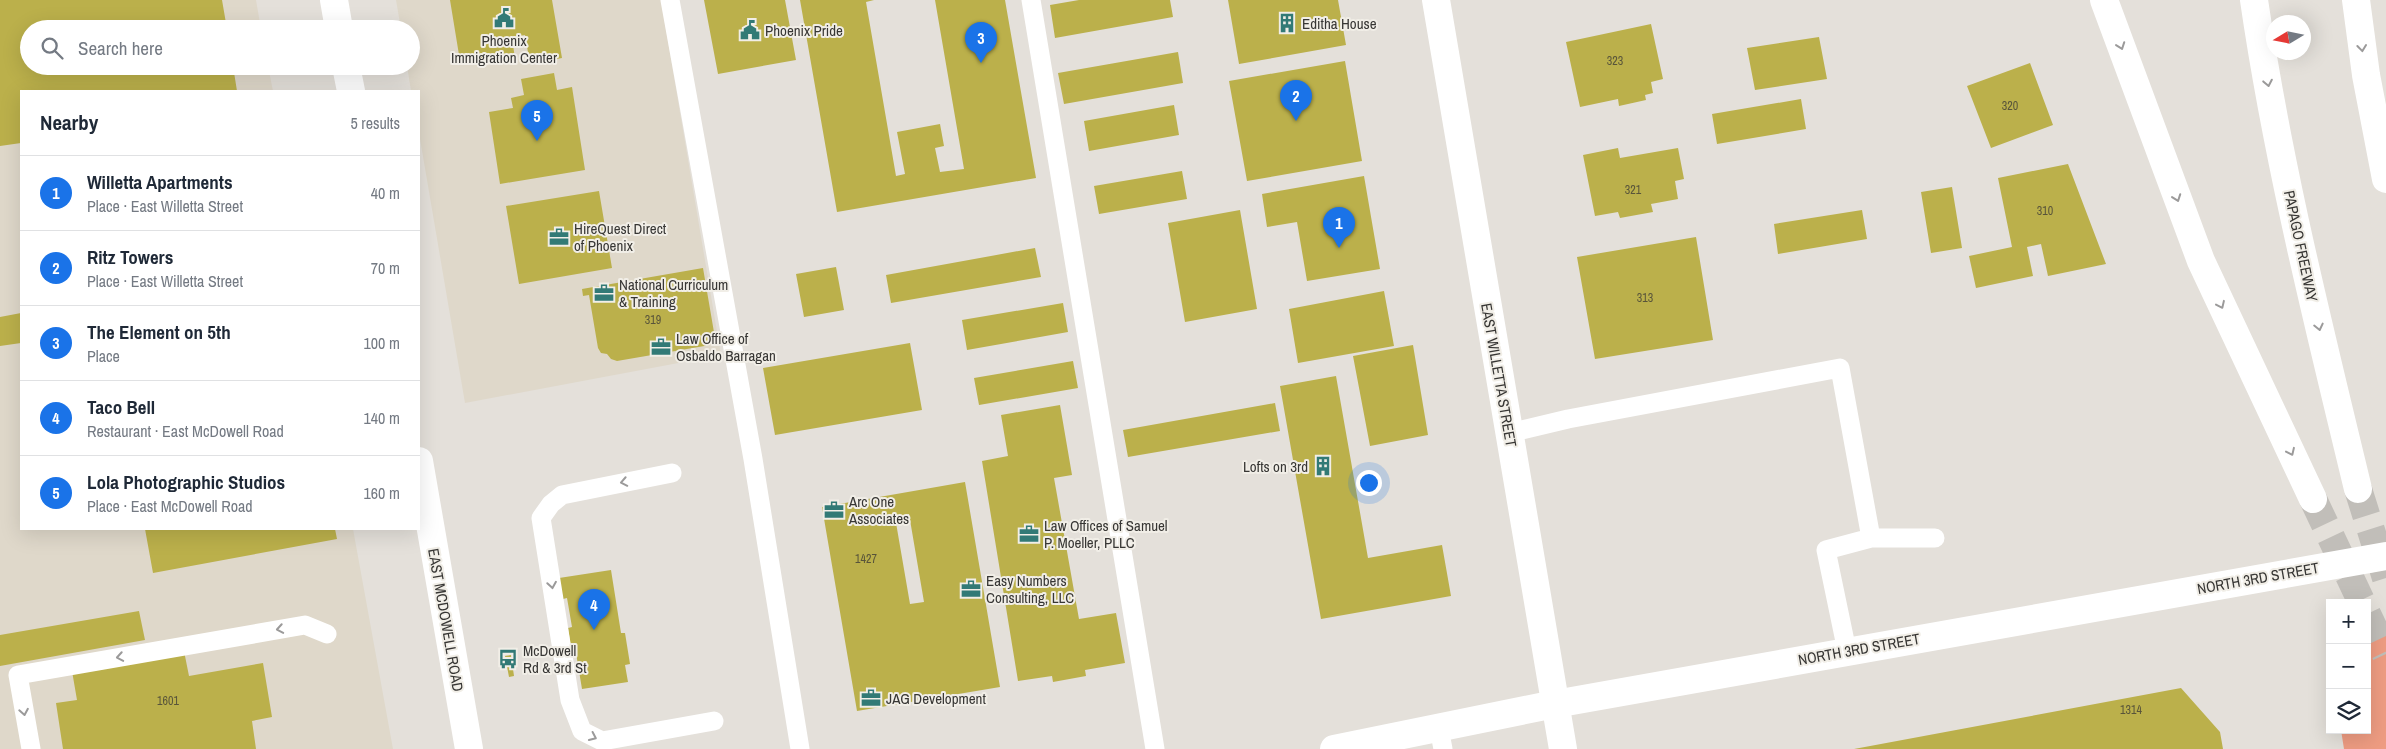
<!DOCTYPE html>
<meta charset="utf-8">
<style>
:root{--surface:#fff;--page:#f2f2f3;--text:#1f2937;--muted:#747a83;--line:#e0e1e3;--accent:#1a73e8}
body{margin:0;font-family:"Archivo Narrow",sans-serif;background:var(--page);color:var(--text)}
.controls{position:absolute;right:15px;bottom:15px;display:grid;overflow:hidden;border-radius:0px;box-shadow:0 5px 20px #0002}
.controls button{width:45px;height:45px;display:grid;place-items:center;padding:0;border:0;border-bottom:1px solid var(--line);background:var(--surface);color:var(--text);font:25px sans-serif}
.compass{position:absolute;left:2266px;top:15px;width:45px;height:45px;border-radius:50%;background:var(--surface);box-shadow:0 5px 20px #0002;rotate:260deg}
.you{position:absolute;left:1368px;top:482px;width:18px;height:18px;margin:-12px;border:4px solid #fff;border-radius:50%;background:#1a73e8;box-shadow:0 0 0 8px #1a73e833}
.badge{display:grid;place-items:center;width:32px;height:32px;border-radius:50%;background:var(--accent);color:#fff;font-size:16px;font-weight:700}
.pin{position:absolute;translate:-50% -41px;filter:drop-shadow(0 1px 2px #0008)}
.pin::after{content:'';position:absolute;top:26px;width:18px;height:15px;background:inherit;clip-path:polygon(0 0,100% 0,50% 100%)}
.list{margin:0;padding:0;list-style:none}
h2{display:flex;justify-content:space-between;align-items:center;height:65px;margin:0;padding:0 20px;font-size:21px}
h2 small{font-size:16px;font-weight:400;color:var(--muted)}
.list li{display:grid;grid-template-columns:32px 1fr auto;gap:15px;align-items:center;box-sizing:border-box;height:75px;padding:0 20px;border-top:1px solid var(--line)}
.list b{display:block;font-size:19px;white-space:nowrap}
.list p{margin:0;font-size:16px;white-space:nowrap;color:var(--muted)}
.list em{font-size:16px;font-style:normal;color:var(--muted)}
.icon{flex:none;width:28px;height:28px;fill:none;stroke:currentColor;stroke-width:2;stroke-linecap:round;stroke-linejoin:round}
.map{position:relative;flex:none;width:2386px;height:749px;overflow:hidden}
.search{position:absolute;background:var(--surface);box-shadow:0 5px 20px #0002;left:20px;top:20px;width:400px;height:55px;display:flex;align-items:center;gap:12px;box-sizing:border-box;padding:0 18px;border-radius:28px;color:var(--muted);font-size:19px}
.panel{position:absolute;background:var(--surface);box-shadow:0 5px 20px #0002;left:20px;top:90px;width:400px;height:440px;border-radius:0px}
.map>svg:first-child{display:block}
.built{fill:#dfd8ca}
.green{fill:#ee9c82}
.building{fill:#bbb04b;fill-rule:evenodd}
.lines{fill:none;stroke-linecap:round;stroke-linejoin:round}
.highway-tunnel{stroke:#c1beb9;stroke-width:28;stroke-dasharray:28 14;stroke-linecap:butt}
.lane{stroke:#fff;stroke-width:19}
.street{stroke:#fff;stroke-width:28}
.secondary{stroke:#fff;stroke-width:28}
.primary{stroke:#fff;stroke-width:28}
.highway{stroke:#fff;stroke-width:28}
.oneway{stroke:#9b9a9a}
.labels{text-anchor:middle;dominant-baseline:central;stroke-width:4;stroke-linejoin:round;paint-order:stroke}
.number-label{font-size:12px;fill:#58543a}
.poi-label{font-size:15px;fill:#373634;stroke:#f1eee7;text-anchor:start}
.street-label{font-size:15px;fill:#373634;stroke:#f1eee7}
</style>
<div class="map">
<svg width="2386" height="749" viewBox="0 0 2386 749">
<rect width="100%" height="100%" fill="#e4e0da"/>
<path class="built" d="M 0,0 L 256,0 L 261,29 L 29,29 L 29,66 L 268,66 L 273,91 L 21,91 L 21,529 L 353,529 L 393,749 L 0,749 Z
M 396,0 L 661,0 L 721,355 L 465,403 L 419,133 L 419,91 L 411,91 L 407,66 L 411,66 L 411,29 L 401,29 Z"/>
<path class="green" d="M 2386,627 L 2386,749 L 2344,749 L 2341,730 L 2367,730 L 2367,630 Z"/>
<path class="building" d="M 0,0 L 222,0 L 227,29 L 29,29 L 29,66 L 233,66 L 237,91 L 21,91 L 21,143 L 0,146 Z
M 450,0 L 552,0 L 562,58 L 530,64 L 525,35 L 512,37 L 515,59 L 477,66 L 475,58 L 460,61 Z
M 704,0 L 785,0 L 796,60 L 718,74 Z
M 800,0 L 874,0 L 866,2 L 896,176 L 905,174 L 897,132 L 940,124 L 944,146 L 935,148 L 940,172 L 964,169 L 935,0 L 1005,0 L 1036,178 L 837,212 Z
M 1079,0 L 1170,0 L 1173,17 L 1055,38 L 1050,5 Z
M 1228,0 L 1338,0 L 1346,45 L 1239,64 Z
M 1651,24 L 1663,79 L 1651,82 L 1653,93 L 1645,95 L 1646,100 L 1619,106 L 1618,99 L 1580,107 L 1566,42 Z
M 1819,37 L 1827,79 L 1755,90 L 1747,48 Z
M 1178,52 L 1183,83 L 1064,104 L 1058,73 Z
M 1345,61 L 1362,161 L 1247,181 L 1229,81 Z
M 2030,63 L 2053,125 L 1991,148 L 1967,86 Z
M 554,73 L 557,90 L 572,87 L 585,170 L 500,184 L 489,112 L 513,108 L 511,98 L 524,95 L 521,79 Z
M 1801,99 L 1806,129 L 1717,144 L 1712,114 Z
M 1174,105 L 1179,135 L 1089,151 L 1084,121 Z
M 1618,148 L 1620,158 L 1678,148 L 1684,179 L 1675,181 L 1678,199 L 1651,204 L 1653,212 L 1620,218 L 1618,212 L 1595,216 L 1583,155 Z
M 2068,164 L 2106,264 L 2048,276 L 2041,244 L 2027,247 L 2033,276 L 1976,288 L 1969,256 L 2012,247 L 1998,178 Z
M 1182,171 L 1187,199 L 1099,214 L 1094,186 Z
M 1364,176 L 1380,269 L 1307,281 L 1297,222 L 1267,227 L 1262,194 Z
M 1952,187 L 1962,248 L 1931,253 L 1921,192 Z
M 599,191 L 612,268 L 519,284 L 506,206 Z
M 1240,210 L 1257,309 L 1185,322 L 1168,223 Z
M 1862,210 L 1867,239 L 1778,254 L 1774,224 Z
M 1696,237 L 1713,340 L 1595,359 L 1577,257 Z
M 1035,248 L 1041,277 L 891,303 L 886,275 Z
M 836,267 L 844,310 L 804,317 L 796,274 Z
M 703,268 L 716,344 L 617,361 L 611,359 L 607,354 L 601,353 L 598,348 L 589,295 L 583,296 L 582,289 Z
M 1384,291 L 1394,346 L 1298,363 L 1289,309 Z
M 1063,303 L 1068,332 L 967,350 L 962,320 Z
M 21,313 L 21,343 L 0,346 L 0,317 Z
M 910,343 L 922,410 L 775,435 L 763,368 Z
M 1413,345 L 1428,435 L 1370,446 L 1353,356 Z
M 1073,361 L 1078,388 L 979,405 L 974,378 Z
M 1336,376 L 1368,558 L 1442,545 L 1451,596 L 1321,619 L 1280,386 Z
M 1275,403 L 1280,431 L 1128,457 L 1123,430 Z
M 1060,405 L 1072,475 L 1054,478 L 1079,619 L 1116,613 L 1125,663 L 1085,670 L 1086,676 L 1053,682 L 1052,676 L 1018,681 L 982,461 L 1008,456 L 1001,415 Z
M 965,482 L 1000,687 L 857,711 L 822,507 ZM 909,514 L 924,602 L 910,604 L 895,517 Z
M 145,529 L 335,529 L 337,539 L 153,573 Z
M 611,570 L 621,633 L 625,633 L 630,664 L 625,665 L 628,682 L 582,689 L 576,653 L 572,654 L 568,628 L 572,627 L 567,598 L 563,599 L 559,578 Z
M 139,611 L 145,640 L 0,666 L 0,635 Z
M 184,651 L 189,676 L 263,663 L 272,717 L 252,721 L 256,749 L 63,749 L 56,703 L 77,700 L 72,671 Z
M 511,655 L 514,676 L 509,677 L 505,656 Z
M 2181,688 L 2220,732 L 2223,749 L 1854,749 Z"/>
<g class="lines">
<path class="highway-tunnel" d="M 2358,489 L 2386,578
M 2313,499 L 2362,603
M 2367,614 L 2386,654"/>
<path class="lane" d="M 670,0 L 753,459 L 800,749
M 1031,0 L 1155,749
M 1509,433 L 1568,419 L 1840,368 L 1871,538
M 672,473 L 562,495 L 551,504 L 541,518 L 570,700 L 582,731 L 602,741 L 714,721
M 1847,651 L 1826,550 L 1871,538 L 1935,538
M 1439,728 L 1443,749
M 31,749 L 18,675 L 305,625 L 327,634"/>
<path class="street" d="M 1436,0 L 1563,749"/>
<path class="secondary" d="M 1334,749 L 1555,704 L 2386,556"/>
<path class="primary" d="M 334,0 L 339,29
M 346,66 L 351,91
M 419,461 L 469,749"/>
<path class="highway" d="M 2104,0 L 2201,261 L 2313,499
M 2254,0 C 2278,165 2319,327 2358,489
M 2356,0 L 2366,75 L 2386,179"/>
</g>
<defs><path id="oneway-chevron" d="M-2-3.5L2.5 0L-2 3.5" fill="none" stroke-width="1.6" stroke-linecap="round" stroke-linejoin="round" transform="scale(1.25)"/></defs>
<g class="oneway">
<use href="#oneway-chevron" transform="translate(2121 46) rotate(70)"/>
<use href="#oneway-chevron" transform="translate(2362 48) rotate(83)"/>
<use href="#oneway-chevron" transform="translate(2268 83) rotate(79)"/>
<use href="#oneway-chevron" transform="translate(2177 198) rotate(70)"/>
<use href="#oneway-chevron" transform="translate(2221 305) rotate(65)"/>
<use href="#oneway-chevron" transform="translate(2319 327) rotate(77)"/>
<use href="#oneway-chevron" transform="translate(2291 452) rotate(65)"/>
<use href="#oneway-chevron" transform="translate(624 482) rotate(169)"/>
<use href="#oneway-chevron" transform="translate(552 585) rotate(81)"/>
<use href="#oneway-chevron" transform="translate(280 629) rotate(170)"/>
<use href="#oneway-chevron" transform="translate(120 657) rotate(170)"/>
<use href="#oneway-chevron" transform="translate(24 712) rotate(80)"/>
<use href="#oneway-chevron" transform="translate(593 737) rotate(25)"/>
</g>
<defs>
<symbol id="civic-bare" viewBox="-9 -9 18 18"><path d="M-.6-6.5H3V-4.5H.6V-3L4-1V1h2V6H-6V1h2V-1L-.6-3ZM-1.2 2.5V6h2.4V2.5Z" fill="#327a76" stroke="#f1eee7" stroke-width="2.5" paint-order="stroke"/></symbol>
<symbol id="building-bare" viewBox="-9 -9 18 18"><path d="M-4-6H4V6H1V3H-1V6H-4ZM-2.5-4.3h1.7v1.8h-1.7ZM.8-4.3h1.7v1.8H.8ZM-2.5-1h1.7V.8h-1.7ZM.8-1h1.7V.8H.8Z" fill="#327a76" stroke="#f1eee7" stroke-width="2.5" paint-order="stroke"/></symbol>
<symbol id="office-bare" viewBox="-9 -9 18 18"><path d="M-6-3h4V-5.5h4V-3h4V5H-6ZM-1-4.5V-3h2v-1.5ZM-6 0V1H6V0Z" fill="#327a76" stroke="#f1eee7" stroke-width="2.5" paint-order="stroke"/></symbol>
<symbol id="bus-bare" viewBox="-9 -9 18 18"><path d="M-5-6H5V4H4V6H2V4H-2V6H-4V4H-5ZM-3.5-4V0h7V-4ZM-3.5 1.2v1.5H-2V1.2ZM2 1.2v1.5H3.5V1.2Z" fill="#327a76" stroke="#f1eee7" stroke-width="2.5" paint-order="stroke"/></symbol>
</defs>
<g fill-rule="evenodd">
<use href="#civic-bare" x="490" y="4" width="28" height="28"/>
<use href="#building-bare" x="1273" y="9" width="28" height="28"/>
<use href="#civic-bare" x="736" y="16" width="28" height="28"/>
<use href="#office-bare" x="545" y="223" width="28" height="28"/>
<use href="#office-bare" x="590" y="279" width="28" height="28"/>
<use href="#office-bare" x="647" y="333" width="28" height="28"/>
<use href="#building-bare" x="1309" y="452" width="28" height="28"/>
<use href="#office-bare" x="820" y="496" width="28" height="28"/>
<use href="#office-bare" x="1015" y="520" width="28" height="28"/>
<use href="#office-bare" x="957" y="575" width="28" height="28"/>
<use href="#bus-bare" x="494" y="645" width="28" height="28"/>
<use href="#office-bare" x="857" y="684" width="28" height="28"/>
</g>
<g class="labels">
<g class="number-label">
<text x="1615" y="61">323</text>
<text x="2010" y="106">320</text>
<text x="1633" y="190">321</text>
<text x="2045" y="211">310</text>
<text x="1645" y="298">313</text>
<text x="653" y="320">319</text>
<text x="866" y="559">1427</text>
<text x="168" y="701">1601</text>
<text x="2131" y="710">1314</text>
</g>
<g class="poi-label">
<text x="1302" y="23">Editha House</text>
<text x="765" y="30">Phoenix Pride</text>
<text x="504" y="40" text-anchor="middle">Phoenix<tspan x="504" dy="17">Immigration Center</tspan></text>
<text x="574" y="228">HireQuest Direct<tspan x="574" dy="17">of Phoenix</tspan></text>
<text x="619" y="284">National Curriculum<tspan x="619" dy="17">&amp; Training</tspan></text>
<text x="676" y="338">Law Office of<tspan x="676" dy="17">Osbaldo Barragan</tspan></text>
<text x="1308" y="466" text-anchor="end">Lofts on 3rd</text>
<text x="849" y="501">Arc One<tspan x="849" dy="17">Associates</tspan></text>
<text x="1044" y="525">Law Offices of Samuel<tspan x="1044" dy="17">P. Moeller, PLLC</tspan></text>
<text x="986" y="580">Easy Numbers<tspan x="986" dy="17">Consulting, LLC</tspan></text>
<text x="523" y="650">McDowell<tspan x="523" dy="17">Rd &amp; 3rd St</tspan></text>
<text x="886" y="698">JAG Development</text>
</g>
<g class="street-label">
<text transform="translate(2301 246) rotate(78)">PAPAGO FREEWAY</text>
<text transform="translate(1499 375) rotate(80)">EAST WILLETTA STREET</text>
<text transform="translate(2258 578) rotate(-10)">NORTH 3RD STREET</text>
<text transform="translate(446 620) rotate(80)">EAST MCDOWELL ROAD</text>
<text transform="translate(1859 649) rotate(-10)">NORTH 3RD STREET</text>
</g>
</g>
</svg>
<div class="controls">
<button>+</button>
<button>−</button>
<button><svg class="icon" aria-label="layers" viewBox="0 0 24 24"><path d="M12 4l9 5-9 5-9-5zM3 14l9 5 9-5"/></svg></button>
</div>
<svg class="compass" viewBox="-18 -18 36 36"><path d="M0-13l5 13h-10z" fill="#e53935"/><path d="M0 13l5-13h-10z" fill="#747a83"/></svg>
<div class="you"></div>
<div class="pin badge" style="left:1339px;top:248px">1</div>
<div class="pin badge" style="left:1296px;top:121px">2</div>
<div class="pin badge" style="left:981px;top:63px">3</div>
<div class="pin badge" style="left:594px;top:630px">4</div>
<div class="pin badge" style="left:537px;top:141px">5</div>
<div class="search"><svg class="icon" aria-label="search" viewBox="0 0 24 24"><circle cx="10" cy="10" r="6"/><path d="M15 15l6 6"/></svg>Search here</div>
<section class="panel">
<h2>Nearby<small>5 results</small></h2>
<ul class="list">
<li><span class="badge">1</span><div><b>Willetta Apartments</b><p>Place · East Willetta Street</p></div><em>40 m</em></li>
<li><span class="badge">2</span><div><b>Ritz Towers</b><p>Place · East Willetta Street</p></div><em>70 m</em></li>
<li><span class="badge">3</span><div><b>The Element on 5th</b><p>Place</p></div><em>100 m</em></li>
<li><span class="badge">4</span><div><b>Taco Bell</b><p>Restaurant · East McDowell Road</p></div><em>140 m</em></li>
<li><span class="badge">5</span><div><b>Lola Photographic Studios</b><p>Place · East McDowell Road</p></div><em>160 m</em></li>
</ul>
</section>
</div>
